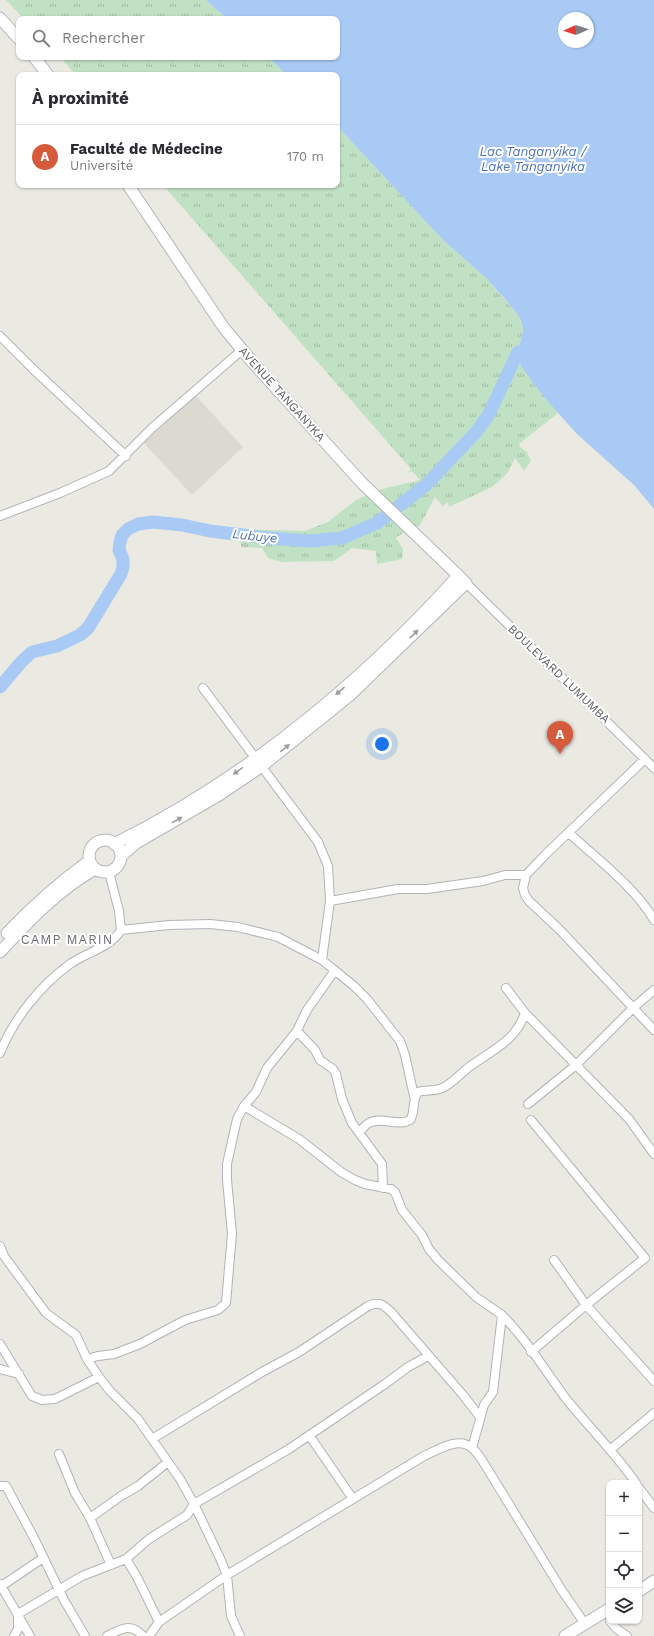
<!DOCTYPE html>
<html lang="fr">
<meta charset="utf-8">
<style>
:root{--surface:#fff;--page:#f7f7f7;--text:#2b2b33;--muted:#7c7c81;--line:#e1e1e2;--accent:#d65b3d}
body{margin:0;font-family:"Work Sans",sans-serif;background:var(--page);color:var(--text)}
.controls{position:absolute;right:12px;bottom:12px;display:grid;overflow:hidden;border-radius:8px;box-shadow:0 1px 3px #0004}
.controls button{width:36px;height:36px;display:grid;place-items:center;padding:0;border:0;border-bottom:1px solid var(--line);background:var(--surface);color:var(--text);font:20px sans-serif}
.compass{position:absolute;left:558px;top:12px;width:36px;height:36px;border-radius:50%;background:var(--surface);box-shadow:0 1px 3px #0004;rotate:267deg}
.you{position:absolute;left:382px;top:744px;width:14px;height:14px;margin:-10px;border:3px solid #fff;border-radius:50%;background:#1a73e8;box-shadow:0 0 0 6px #1a73e833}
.badge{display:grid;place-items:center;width:26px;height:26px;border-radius:50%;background:var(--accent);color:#fff;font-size:13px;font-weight:700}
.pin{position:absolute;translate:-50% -33px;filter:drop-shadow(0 1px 2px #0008)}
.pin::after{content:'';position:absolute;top:21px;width:14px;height:12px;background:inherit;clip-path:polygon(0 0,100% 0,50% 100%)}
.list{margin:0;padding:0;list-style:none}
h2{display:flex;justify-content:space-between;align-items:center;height:52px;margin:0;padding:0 16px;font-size:17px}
h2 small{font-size:13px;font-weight:400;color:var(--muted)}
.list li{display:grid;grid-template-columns:26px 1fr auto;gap:12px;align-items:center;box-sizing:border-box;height:64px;padding:0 16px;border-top:1px solid var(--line)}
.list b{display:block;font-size:15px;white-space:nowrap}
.list p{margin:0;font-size:13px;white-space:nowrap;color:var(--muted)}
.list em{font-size:13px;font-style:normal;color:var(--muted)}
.icon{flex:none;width:22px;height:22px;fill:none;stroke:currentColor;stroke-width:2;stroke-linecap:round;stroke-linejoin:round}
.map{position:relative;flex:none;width:654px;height:1636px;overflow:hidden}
.search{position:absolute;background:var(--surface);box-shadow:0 1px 3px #0004;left:16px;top:16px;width:324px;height:44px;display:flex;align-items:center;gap:10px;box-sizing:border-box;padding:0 14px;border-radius:8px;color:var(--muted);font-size:15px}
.panel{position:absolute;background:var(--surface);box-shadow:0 1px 3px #0004;left:16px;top:72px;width:324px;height:116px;border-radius:8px}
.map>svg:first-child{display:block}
.education{fill:#dbd9d0}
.grass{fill:url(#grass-tufts)}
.water{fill:#a8caf5;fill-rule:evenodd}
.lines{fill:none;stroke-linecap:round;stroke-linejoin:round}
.river{stroke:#a8caf5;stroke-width:13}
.street-casing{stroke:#b2b3b8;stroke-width:10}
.secondary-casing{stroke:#b3b5bb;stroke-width:13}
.street{stroke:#fff;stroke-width:8}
.secondary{stroke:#fff;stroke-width:11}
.oneway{fill:#9c9da0}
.labels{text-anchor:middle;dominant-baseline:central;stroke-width:4;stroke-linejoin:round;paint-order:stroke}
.street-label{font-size:12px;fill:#5a5c61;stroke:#fff}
.water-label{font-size:13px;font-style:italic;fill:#4e74b5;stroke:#fff}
.neighbourhood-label{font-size:13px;letter-spacing:1px;fill:#6b6e73;stroke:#fff}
</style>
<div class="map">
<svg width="654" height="1636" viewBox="0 0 654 1636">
<defs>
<pattern id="grass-tufts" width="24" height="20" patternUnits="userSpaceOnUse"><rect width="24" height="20" fill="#c0e1c4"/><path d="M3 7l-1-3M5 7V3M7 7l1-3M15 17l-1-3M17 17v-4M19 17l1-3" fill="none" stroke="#9fbaa3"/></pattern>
</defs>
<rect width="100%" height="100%" fill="#ebeae2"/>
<path class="education" d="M 195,395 L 243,447 L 192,495 L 144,443 Z"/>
<path class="grass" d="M 6,0 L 206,0 L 227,19 L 24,19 Z
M 60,57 L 268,57 L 287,75 L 76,75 Z
M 337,126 L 443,240 L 486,278 L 519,316 L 523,330 L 518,352 L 519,362 L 533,383 L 558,413 L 519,444 L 520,447 L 527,452 L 531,461 L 524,471 L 515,458 L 507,474 L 492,487 L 449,507 L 448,502 L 443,506 L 435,497 L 419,527 L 414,525 L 396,538 L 403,549 L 402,559 L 377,564 L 376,551 L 352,548 L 334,561 L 282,562 L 268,558 L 262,548 L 241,547 L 240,529 L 305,531 L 328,522 L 356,500 L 382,489 L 420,480 L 412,471 L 407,474 L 411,469 L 163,185 L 337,185 Z"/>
<path class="water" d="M 206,0 L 654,0 L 654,509 L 635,486 L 577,434 L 550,404 L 533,383 L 521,366 L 518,357 L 518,352 L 523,330 L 522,325 L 519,316 L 504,298 L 486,278 L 443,240 L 337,126 L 337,75 L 287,75 L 268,57 L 337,57 L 337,19 L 227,19 ZM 564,18 L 588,18 L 588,42 L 564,42 Z"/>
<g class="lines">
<path class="river" d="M 0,687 L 22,661 L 32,652 L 57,646 L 80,635 L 88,628 L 121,574 L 123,567 L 123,559 L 119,550 L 120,542 L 122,535 L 128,529 L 138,524 L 153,522 L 182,525 L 210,531 L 268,538 L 310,541 L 342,538 L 377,523 L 426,485 L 477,431 L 489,414 L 518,352"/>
<defs>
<path id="street" d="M 0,336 L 33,369 L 126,456
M 0,516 L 60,493 L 109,471 L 152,428 L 242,350
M 463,580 L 654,768
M 203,688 L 318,842 L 328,866 L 330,901 L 322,960
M 645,759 L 546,854 L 526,875 L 523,888 L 525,895 L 529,901 L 560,930 L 654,1030
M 569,833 C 596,858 636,888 654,920
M 330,901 L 398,889 L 427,889 L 483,881 L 505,875 L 526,875
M 333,969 L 354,986 L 367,999 L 400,1041 L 405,1055 L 414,1096
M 525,1013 L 629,1119 L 654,1154
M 297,1031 L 315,1050 L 320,1060 L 333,1069 L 336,1074 L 342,1099 L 352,1123 L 382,1164 L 383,1188
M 0,1053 C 14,1018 40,986 70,964 C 87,952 110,948 121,930 L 119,911 L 109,872
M 528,1104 L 576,1065 L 634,1007 L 654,990
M 244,1106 L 299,1139 L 341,1172 L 355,1180 L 365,1184 L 391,1189 L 395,1192 L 402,1210 L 422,1235 L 429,1249 L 438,1260 L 476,1297 L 502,1315 L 493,1392 L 484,1405 L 472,1448
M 531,1120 L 645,1258 L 586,1305 L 531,1352
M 360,1132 C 362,1129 365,1125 369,1123 C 381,1116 398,1127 410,1120 C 416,1112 411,1101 418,1092 C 425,1089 434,1092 442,1088 C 452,1084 460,1074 469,1067 C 491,1051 516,1041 525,1013 L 506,988
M 0,1246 L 4,1256 L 46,1313 L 76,1335 L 87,1359 L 99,1377 L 110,1391 L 138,1419 L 180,1479 L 194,1504 L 219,1556 L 227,1575 L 231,1616 L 240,1636
M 554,1260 L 586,1305 L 654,1381
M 502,1315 C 527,1340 546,1372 567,1400 C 590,1428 615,1453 636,1483
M 0,1344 L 32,1396 L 42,1400 L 55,1399 L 99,1377
M 87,1359 L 98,1356 L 114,1354 L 140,1344 L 185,1320 L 218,1310 L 226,1303 L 232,1234 L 227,1180 L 227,1164 L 237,1119 L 244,1106 L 256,1092 L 267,1068 L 297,1031 L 301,1022 L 307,1010 L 333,973 L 333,969 L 322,960 L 278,937 L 238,927 L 210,924 L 169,925 L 121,930
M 0,1369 L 19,1374
M 309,1435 L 353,1499
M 152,1439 L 262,1372 L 299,1352 L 368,1306 C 380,1301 384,1305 392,1313 L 463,1395 L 480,1417
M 610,1450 L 654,1413
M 59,1454 L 75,1493 L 90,1518 L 111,1565
M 0,1486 L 6,1486 L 34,1538 L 64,1600 L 85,1636
M 639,1488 L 654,1508
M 90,1518 L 121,1496 L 138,1486 L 168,1462
M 126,1559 L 137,1577 L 159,1622
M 0,1584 L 30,1636
M 0,1587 L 43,1558
M 610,1621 L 617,1629 L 627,1636
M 14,1636 L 18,1629 L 18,1614 L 82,1576 L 126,1559 L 149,1539 L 187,1515 L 194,1504 L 289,1449 L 385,1384 L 408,1367 L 428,1356
M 107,1636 C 122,1628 131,1623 143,1636
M 149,1636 L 159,1622 L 227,1575 L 424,1456 C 438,1450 458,1436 472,1448 C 476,1451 479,1456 482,1460 L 561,1589 L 585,1624"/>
<path id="secondary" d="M 0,18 L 19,39
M 34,57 L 48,75
M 128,185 L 224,328 L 255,365 L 362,483 L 463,580
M89 856a16 16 0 1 1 32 0a16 16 0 1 1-32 0Z
M 114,844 C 245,779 361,683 458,576
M 121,856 L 136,843 L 219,795 L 262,766 L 349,696 L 466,583
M 7,933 C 33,906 60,882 89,861
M 0,952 C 29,921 58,890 95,869
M 639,1591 L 654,1581
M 565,1636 L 609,1609"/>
</defs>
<use href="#street" class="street-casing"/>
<use href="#secondary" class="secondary-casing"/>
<use href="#street" class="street"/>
<use href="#secondary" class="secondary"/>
</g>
<defs><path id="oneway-solid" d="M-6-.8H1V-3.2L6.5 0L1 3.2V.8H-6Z"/></defs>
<g class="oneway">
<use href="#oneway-solid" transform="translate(414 634) rotate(-44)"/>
<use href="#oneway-solid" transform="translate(340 691) rotate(139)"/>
<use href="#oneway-solid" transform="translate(285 748) rotate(-39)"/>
<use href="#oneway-solid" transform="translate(238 771) rotate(144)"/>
<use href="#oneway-solid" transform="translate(177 820) rotate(-29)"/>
</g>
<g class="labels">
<g class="street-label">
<text transform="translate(282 394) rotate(48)">AVENUE TANGANYKA</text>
<text transform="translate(559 674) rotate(44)">BOULEVARD LUMUMBA</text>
</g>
<g class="water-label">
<text x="533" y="151">Lac Tanganyika /<tspan x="533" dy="15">Lake Tanganyika</tspan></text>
<text transform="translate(255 536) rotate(6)">Lubuye</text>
</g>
<g class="neighbourhood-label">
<text x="67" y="939">CAMP MARIN</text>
</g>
</g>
</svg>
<div class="controls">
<button>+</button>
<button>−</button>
<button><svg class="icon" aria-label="locate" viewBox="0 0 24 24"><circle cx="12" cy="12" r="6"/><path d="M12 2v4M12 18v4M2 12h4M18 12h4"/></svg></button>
<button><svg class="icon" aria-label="layers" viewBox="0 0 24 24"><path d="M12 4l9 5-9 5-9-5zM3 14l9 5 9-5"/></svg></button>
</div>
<svg class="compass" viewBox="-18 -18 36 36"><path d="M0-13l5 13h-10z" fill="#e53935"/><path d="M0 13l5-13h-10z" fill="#7c7c81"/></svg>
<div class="you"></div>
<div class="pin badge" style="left:560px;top:754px">A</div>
<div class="search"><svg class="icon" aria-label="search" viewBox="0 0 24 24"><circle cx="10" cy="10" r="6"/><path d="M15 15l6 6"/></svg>Rechercher</div>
<section class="panel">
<h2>À proximité<small></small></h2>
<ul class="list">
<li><span class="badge">A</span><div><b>Faculté de Médecine</b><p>Université</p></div><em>170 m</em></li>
</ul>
</section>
</div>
